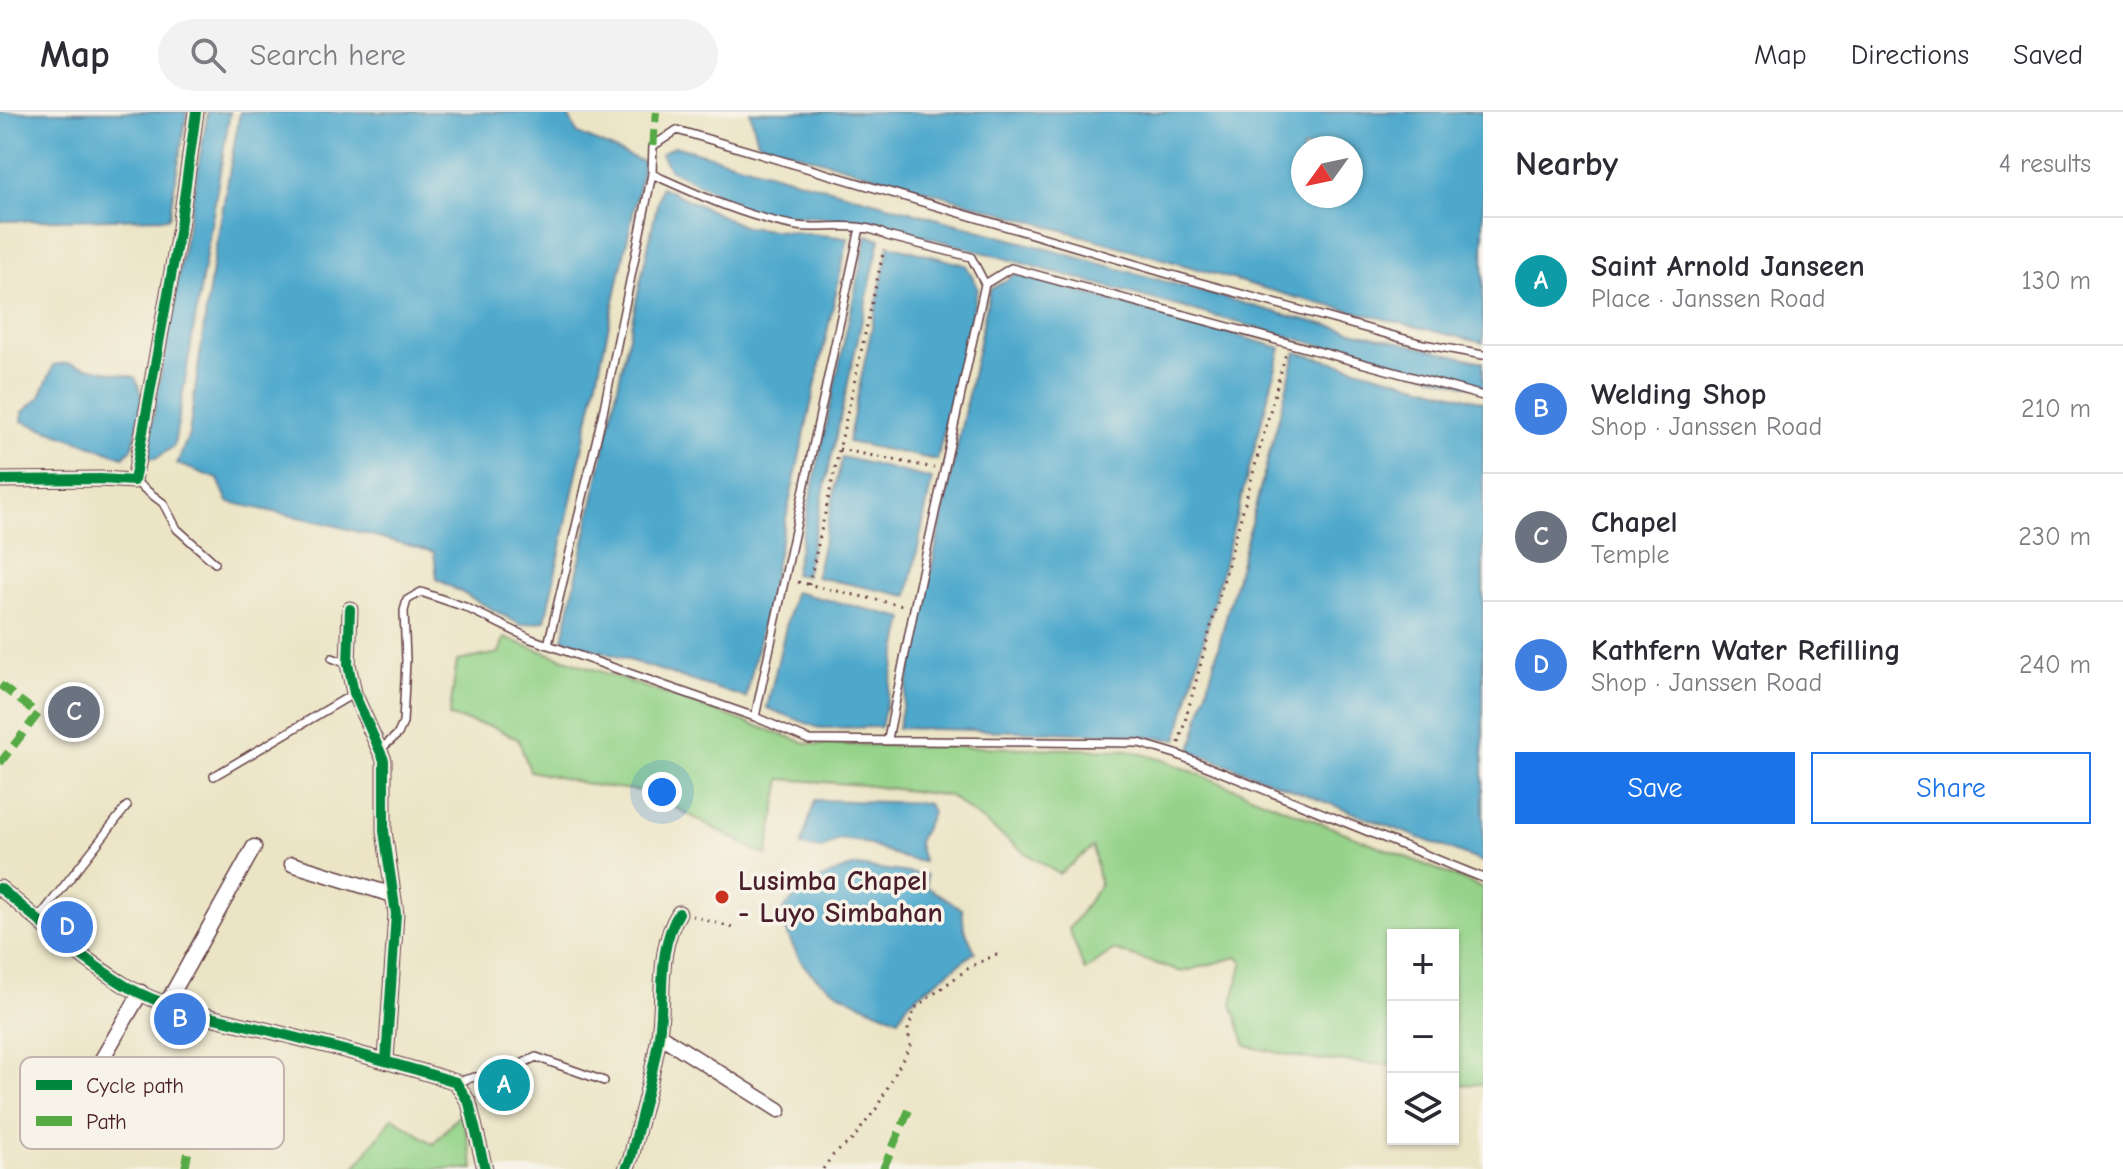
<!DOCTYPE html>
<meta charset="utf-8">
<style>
:root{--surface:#fff;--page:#f2f2f3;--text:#2b2b33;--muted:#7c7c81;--line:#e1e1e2;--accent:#1a73e8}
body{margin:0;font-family:"Comic Neue",sans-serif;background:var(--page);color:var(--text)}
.controls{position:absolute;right:24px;bottom:24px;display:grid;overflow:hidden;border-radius:0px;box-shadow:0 2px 6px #0004}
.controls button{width:72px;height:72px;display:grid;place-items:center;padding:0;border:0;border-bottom:2px solid var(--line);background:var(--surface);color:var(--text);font:40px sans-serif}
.compass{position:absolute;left:1291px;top:24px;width:72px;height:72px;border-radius:50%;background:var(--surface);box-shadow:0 2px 6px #0004;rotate:237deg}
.you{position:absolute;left:662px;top:680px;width:28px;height:28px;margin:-20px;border:6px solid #fff;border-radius:50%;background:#1a73e8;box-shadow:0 0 0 12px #1a73e833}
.badge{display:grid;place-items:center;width:52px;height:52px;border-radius:50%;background:var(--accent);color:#fff;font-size:26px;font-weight:700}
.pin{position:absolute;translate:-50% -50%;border:4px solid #fff;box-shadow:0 2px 8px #0006}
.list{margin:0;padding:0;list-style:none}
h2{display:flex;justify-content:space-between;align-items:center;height:104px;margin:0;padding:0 32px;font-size:34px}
h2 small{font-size:26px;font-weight:400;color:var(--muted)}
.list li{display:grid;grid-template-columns:52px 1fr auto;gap:24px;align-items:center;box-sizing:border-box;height:128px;padding:0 32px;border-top:2px solid var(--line)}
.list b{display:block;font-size:30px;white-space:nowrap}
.list p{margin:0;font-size:26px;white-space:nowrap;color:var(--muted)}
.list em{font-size:26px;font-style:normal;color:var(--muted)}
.actions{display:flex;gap:16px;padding:24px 32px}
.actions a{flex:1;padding:18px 0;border:2px solid var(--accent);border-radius:0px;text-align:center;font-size:28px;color:var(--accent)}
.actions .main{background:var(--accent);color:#fff}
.icon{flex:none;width:44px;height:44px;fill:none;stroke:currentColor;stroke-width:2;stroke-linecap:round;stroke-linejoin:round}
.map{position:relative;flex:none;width:1483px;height:1057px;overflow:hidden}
header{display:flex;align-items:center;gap:48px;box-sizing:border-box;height:112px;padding:0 40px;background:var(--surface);border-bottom:2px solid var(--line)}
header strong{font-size:38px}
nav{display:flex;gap:44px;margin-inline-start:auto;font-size:28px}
.search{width:560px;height:72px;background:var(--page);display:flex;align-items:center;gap:20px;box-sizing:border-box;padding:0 28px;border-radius:44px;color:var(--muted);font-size:30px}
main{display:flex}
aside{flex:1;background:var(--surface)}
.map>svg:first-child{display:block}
.green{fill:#94d389;stroke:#6f795a;stroke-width:2}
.water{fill:#4ea8cc;stroke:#4c647c;stroke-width:2;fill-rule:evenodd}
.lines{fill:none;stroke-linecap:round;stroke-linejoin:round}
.lane-casing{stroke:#623d42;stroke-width:10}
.street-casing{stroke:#623d42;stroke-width:17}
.path{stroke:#623d42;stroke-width:3;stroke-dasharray:2 6;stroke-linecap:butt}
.lane{stroke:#fff;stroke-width:7}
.street{stroke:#fff;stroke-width:14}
.quiet{stroke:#57aa44;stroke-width:8;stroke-dasharray:16 8;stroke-linecap:butt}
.cycleway-casing{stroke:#f7f3e8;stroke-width:15}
.cycleway{stroke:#00873e;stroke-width:10}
.poi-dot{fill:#c8321e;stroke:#f7f3e8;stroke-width:3}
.labels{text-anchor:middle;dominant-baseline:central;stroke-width:7;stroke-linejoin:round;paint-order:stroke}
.poi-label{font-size:28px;font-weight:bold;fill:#4a1f2b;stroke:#f7f3e8;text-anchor:start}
.key{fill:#f7f3e8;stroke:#c3b3af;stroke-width:2}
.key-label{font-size:22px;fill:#4a1f2b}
</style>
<header>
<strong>Map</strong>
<div class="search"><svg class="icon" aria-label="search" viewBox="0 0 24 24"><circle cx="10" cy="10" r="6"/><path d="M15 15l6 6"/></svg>Search here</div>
<nav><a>Map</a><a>Directions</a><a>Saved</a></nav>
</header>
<main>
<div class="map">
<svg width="1483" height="1057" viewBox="0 0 1483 1057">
<rect width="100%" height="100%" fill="#f7f3e8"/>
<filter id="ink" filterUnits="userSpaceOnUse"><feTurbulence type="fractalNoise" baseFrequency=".0125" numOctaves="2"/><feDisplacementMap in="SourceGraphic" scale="16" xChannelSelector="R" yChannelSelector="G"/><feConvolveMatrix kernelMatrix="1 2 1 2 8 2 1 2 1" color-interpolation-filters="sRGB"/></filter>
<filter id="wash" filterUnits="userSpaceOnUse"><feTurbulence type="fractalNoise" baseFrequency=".006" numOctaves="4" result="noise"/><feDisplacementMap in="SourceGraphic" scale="32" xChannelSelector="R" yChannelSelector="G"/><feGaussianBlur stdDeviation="1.8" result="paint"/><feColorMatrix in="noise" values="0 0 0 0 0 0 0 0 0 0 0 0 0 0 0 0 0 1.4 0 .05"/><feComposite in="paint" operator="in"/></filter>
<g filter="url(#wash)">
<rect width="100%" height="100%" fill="#ebe4c5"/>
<path class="green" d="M 504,526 L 809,632 L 1128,638 L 1166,649 L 1483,776 L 1483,972 L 1453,973 L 1453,823 L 1393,823 L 1393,953 L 1308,947 L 1246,934 L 1232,892 L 1243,849 L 1237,845 L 1182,860 L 1114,838 L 1085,859 L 1069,817 L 1100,774 L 1093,735 L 1059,762 L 1021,738 L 950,684 L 863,673 L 781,667 L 767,744 L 644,679 L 597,674 L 530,659 L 518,627 L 493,615 L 449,605 L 457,549 L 499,541 Z
M 462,1000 L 474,1057 L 354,1057 L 393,1005 L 433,1032 Z"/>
<path class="water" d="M 0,0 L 187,0 L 169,106 L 0,109 Z
M 208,0 L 230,0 L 174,334 L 157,346 L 146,345 Z
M 240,0 L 566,0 L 578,22 L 644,50 L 545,509 L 521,513 L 437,467 L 434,440 L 321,410 L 228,390 L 218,367 L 177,352 L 189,322 L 212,157 Z
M 750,0 L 1483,0 L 1483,231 L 1298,186 L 758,30 ZM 1303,36 L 1351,36 L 1351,84 L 1303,84 Z
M 674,34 L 1293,205 L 1483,250 L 1483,278 L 869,109 L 753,100 L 669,57 L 661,42 Z
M 661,75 L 745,115 L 848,126 L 746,586 L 563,527 Z
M 867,123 L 880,127 L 805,464 L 794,462 Z
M 889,133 L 966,153 L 978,176 L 937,348 L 848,330 Z
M 1016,162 L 1281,236 L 1177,628 L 1119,622 L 898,616 L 990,178 Z
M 1296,240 L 1483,290 L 1483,750 L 1191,639 Z
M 68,251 L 135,265 L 144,288 L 132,337 L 123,345 L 22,309 L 23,300 L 40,285 L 54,253 Z
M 842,345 L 932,367 L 908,484 L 816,465 Z
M 794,480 L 904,506 L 881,615 L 819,616 L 767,596 Z
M 815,688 L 928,691 L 932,701 L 918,730 L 923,750 L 904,746 L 862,730 L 839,727 L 822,737 L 801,734 Z
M 857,754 L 926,763 L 927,775 L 962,797 L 964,816 L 975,840 L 908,891 L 899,907 C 869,895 819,877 801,849 C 792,835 786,818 780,802 C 799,777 826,761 857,754 Z"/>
</g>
<g filter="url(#ink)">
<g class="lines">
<defs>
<path id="lane" d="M 652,62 C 699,83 745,105 797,114 C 826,118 861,108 887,124 L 971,145 L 985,172 L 914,497 L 888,627
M 985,172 L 1011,156 L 1483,284
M 134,369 L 163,391 L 177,417 L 215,451
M 548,533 L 604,296 L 652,62 L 653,34 L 677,18 L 1165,161 L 1423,232 L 1483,243
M 332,546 L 348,552
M 755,605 L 860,116
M 381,637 L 398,622 L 403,611 L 406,548 L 404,499 L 407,488 L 421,480 L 465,495 L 531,527 L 755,605 L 809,628 L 1139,631 L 1176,642 L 1483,766
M 214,664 L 353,582
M 38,807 L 127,694
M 456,970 L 475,965 L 492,966 L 536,945 L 604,969"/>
<path id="street" d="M 0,368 L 100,367 L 134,369 L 180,115 L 196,0
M 350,497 L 348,552 L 354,581 L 384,648 L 384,719 L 396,802 L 386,948
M 292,752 L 393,783
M 0,776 C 40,809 81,847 126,874 C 168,898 220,907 266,918 C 330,934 393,950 456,970 L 469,991 L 485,1057
M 167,891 L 254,735
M 659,923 L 779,998
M 59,984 L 77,976 L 94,961 L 141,880
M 626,1057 L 631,1046 C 640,1005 653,965 659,923 C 665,883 656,838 679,801"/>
</defs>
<use href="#lane" class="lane-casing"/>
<use href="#street" class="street-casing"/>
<path class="path" d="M 839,337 L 934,356
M 798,470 L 903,494
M 809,473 L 884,137
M 1179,631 L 1286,241
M 692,804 L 734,816
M 823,1057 L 832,1044 L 852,1028 L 876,997 L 910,934 L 908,918 L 915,896 L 970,855 L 997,842"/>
<use href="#lane" class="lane"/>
<use href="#street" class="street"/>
<path class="quiet" d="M 653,34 L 656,0
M 0,573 L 38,602 L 0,651
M 185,1057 L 188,1041
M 883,1057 L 910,996"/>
<defs>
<path id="cycleway" d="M 0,368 L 100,367 L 134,369 L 180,115 L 196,0
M 350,497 L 348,552 L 354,581 L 384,648 L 384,719 L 396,802 L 386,948
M 0,776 C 40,809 81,847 126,874 C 168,898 220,907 266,918 C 330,934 393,950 456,970 L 469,991 L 485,1057
M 626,1057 L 631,1046 C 640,1005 653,965 659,923 C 665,883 656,838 679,801"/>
</defs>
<use href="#cycleway" class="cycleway-casing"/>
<use href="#cycleway" class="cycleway"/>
</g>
</g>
<circle class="poi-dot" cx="722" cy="785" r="8"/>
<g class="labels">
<g class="poi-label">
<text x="738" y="769">Lusimba Chapel<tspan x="738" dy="32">- Luyo Simbahan</tspan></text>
</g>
</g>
<rect x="20" y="945" width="264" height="92" rx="12" class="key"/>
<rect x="36" y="968" width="36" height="10" fill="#00873e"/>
<rect x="36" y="1004" width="36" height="10" fill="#57aa44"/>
<g class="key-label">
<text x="86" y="981">Cycle path</text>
<text x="86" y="1017">Path</text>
</g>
</svg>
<div class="controls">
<button>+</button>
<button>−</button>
<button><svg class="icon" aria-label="layers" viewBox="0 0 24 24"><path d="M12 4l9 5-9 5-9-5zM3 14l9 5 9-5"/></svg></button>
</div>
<svg class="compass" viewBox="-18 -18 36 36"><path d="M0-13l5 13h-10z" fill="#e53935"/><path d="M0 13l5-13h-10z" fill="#7c7c81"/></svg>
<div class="you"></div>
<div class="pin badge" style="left:504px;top:973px;background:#0f9aa8">A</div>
<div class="pin badge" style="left:180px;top:907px;background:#3f7fe0">B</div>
<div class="pin badge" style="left:74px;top:600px;background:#6b7280">C</div>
<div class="pin badge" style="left:67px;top:815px;background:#3f7fe0">D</div>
</div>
<aside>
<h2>Nearby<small>4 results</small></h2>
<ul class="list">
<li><span class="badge" style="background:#0f9aa8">A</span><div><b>Saint Arnold Janseen</b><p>Place · Janssen Road</p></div><em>130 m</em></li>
<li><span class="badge" style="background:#3f7fe0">B</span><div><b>Welding Shop</b><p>Shop · Janssen Road</p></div><em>210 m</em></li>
<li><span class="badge" style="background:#6b7280">C</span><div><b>Chapel</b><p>Temple</p></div><em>230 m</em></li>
<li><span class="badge" style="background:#3f7fe0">D</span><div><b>Kathfern Water Refilling</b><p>Shop · Janssen Road</p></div><em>240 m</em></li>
</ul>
<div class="actions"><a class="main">Save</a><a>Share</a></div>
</aside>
</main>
